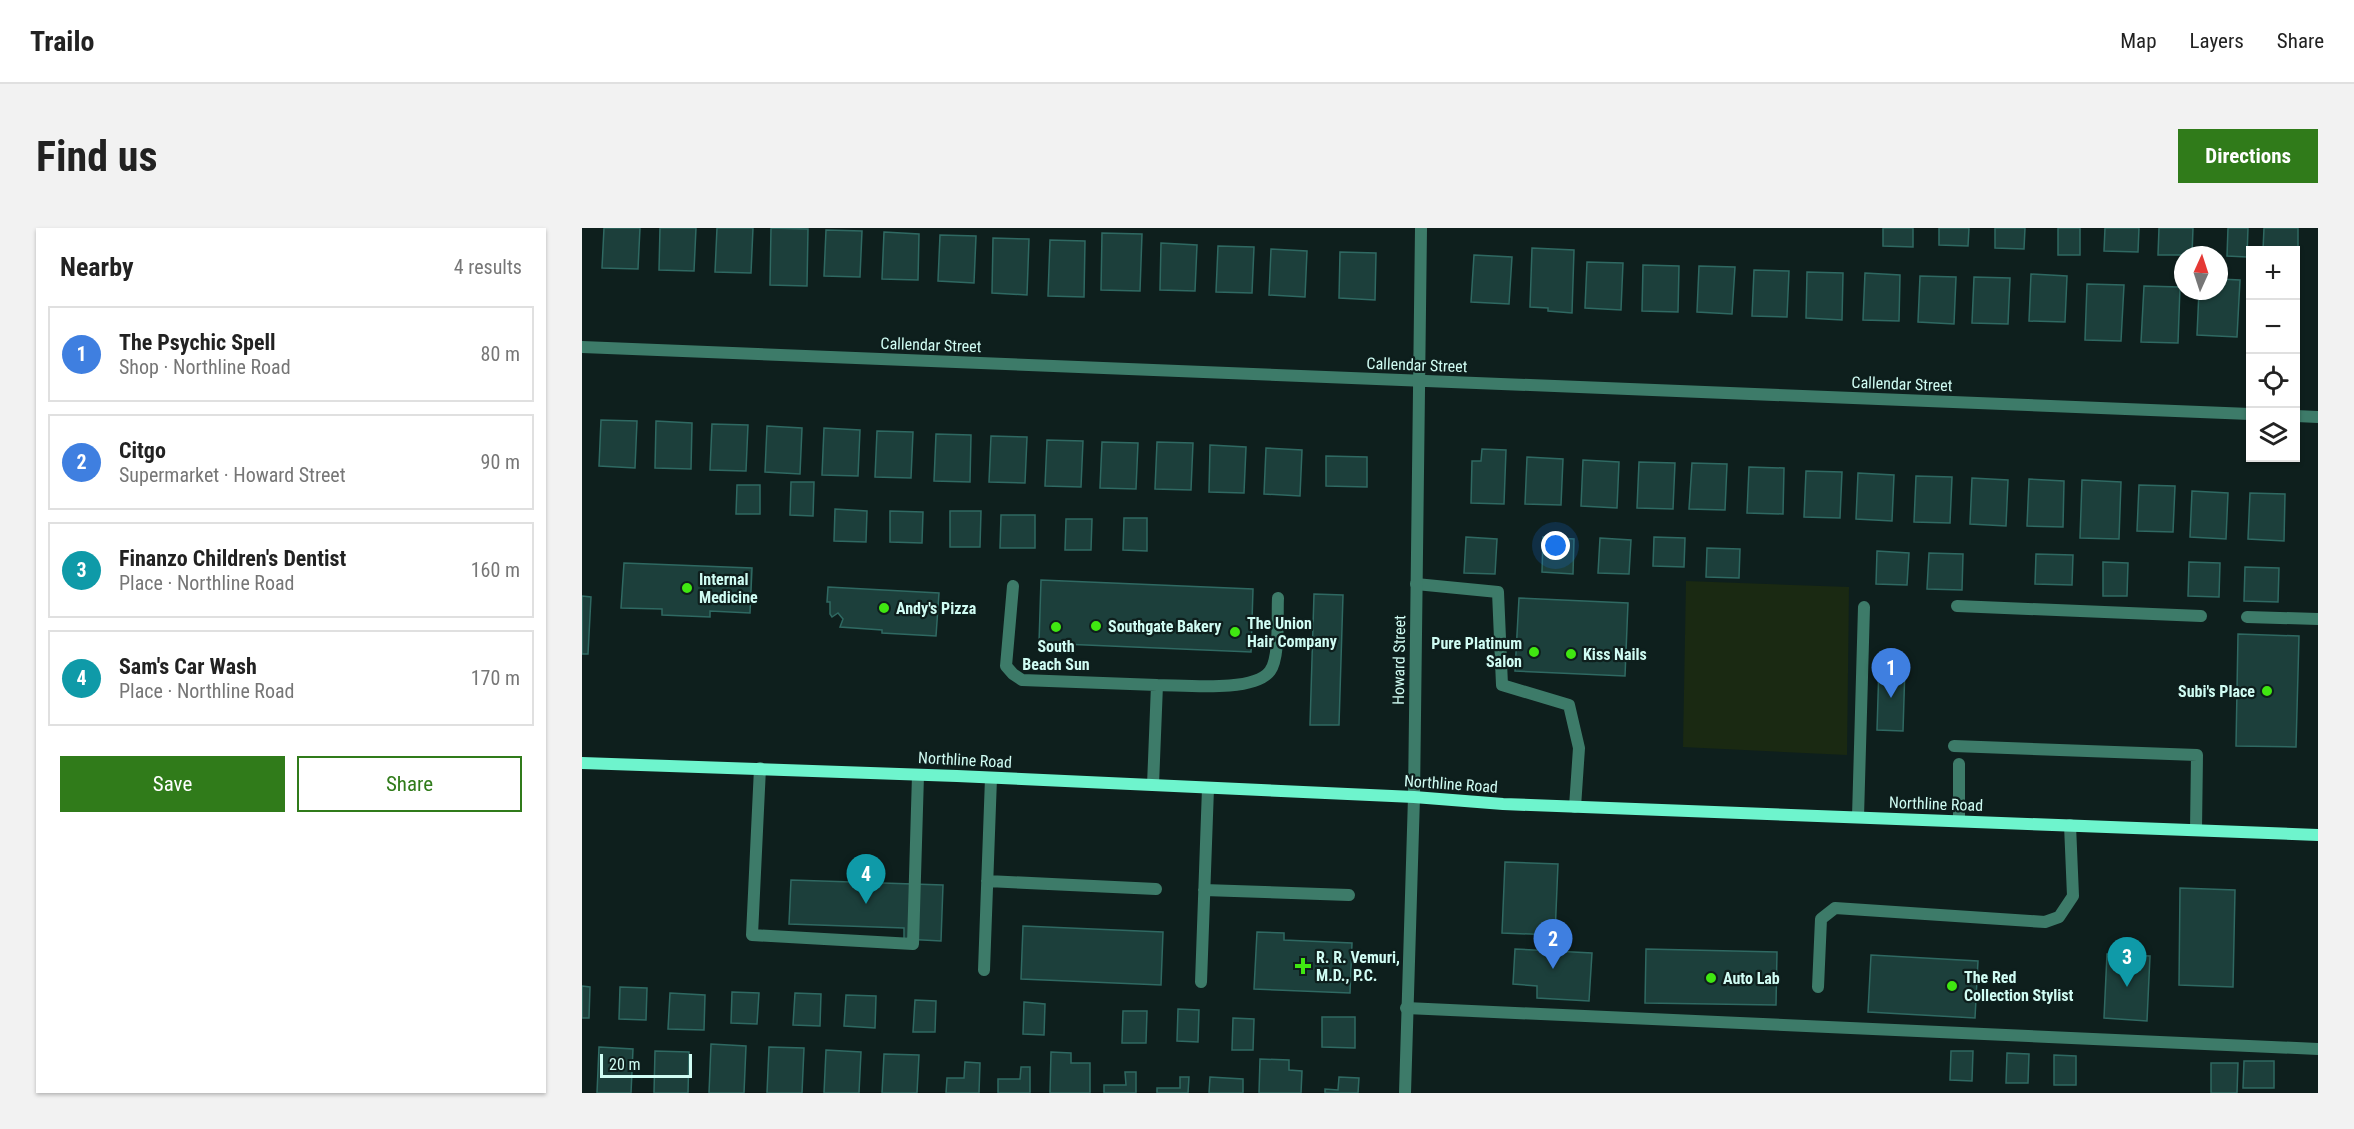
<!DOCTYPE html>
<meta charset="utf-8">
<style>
:root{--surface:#fff;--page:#f2f2f2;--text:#222;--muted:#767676;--line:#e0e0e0;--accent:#307b1a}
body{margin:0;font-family:"Roboto Condensed",sans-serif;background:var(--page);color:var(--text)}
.controls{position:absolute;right:18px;top:18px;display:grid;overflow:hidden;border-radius:0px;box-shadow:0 2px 4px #0004}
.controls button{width:54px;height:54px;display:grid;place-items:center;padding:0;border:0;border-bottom:2px solid var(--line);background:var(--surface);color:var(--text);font:30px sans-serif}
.compass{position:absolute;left:1592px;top:18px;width:54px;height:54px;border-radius:50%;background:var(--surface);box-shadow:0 2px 4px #0004;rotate:3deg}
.scale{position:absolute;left:18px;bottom:15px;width:92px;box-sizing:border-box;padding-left:6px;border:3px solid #d0fcf3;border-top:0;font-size:16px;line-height:21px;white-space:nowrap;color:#d0fcf3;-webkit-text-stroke:4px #0e1f1d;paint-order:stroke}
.you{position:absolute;left:974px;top:318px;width:21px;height:21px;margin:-15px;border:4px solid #fff;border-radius:50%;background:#1a73e8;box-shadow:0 0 0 9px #1a73e833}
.badge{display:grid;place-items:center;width:39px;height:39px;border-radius:50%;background:var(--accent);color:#fff;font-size:20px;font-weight:700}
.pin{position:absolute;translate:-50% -50px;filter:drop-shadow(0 2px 3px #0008)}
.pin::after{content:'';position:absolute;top:32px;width:21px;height:18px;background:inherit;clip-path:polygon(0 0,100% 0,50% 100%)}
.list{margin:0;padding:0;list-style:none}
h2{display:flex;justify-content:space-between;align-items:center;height:78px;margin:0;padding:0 24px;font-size:26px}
h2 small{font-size:20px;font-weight:400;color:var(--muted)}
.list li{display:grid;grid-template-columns:39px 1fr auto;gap:18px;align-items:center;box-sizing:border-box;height:96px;margin:0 12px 12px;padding:0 12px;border:2px solid var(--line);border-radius:0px}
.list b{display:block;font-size:22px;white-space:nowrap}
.list p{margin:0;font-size:20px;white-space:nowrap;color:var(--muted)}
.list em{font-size:20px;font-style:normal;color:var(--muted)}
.actions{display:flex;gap:12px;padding:18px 24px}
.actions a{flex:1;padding:14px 0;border:2px solid var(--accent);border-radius:0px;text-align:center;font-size:21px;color:var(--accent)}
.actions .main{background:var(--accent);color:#fff}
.icon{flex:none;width:33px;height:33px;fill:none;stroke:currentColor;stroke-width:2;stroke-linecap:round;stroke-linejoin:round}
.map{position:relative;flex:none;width:1736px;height:865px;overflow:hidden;border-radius:0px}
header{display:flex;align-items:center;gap:36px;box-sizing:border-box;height:84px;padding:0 30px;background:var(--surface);border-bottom:2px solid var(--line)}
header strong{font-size:28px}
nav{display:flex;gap:33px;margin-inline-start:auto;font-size:21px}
.intro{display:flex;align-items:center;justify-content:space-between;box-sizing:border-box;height:144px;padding:0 36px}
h1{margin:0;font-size:42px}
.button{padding:15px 27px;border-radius:0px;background:var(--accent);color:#fff;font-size:21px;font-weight:700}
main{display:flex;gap:36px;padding:0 36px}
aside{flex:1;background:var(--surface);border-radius:0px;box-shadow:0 2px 4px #0004}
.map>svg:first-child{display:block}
.green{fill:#1a2912}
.building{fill:#1c3f3b;stroke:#2f6962;stroke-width:1.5}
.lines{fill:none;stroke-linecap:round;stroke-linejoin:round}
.service{stroke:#3d7b69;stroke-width:12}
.minor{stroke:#3d7b69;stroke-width:12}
.secondary{stroke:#6ef4cd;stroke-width:12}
.poi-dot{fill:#40e711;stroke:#0e1f1d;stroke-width:2}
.labels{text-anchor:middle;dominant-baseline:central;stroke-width:4.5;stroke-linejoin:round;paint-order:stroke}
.street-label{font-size:16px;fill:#d0fcf3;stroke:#0e1f1d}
.poi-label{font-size:16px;font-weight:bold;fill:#d0fcf3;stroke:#0e1f1d;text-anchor:start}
</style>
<header>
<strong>Trailo</strong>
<nav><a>Map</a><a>Layers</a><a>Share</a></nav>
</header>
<div class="intro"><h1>Find us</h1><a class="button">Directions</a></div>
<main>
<aside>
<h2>Nearby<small>4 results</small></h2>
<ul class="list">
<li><span class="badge" style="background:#3f7fe0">1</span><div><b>The Psychic Spell</b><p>Shop · Northline Road</p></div><em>80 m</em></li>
<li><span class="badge" style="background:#3f7fe0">2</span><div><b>Citgo</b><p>Supermarket · Howard Street</p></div><em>90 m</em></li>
<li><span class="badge" style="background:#0f9aa8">3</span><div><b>Finanzo Children's Dentist</b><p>Place · Northline Road</p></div><em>160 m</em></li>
<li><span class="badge" style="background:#0f9aa8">4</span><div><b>Sam's Car Wash</b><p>Place · Northline Road</p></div><em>170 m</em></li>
</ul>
<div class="actions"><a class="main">Save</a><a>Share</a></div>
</aside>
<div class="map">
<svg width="1736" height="865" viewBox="0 0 1736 865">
<rect width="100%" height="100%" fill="#0e1f1d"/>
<path class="green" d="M 1104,353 L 1267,359 L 1265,527 L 1101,519 Z"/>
<path class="building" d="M 22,0 L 58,0 L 56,41 L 20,40 Z
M 78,0 L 114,0 L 112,43 L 77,42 Z
M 135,0 L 171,0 L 169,45 L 133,44 Z
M 189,0 L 226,1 L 225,58 L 188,57 Z
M 1301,0 L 1331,0 L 1331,19 L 1301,18 Z
M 1357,0 L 1387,0 L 1386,18 L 1357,17 Z
M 1413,0 L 1443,0 L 1442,21 L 1413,20 Z
M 1476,0 L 1498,0 L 1498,27 L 1476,27 Z
M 1523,0 L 1557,0 L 1556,24 L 1522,23 Z
M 1577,0 L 1611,0 L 1610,27 L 1576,27 Z
M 1646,0 L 1666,0 L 1665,29 L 1645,28 Z
M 1682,0 L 1716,0 L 1716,26 L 1714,26 L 1714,22 L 1681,22 Z
M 244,2 L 280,3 L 278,49 L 242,48 Z
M 302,4 L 337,6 L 336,52 L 300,51 Z
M 520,5 L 560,6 L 558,63 L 519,62 Z
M 358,7 L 394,8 L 392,55 L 356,53 Z
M 411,10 L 447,11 L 445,67 L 410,65 Z
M 468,12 L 503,13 L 502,69 L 466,68 Z
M 579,15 L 615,17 L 613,63 L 578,62 Z
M 636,18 L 672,19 L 670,65 L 634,64 Z
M 950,20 L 992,22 L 990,85 L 966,83 L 966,80 L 948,79 Z
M 689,21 L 725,23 L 723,69 L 687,67 Z
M 758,24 L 794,25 L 793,72 L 757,70 Z
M 892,27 L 930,29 L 927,76 L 889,74 Z
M 1005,34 L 1041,35 L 1039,82 L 1003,80 Z
M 1061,37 L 1097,38 L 1096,84 L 1060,83 Z
M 1117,38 L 1153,39 L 1150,86 L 1115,84 Z
M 1172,42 L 1207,43 L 1205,89 L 1170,88 Z
M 1225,44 L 1261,45 L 1260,92 L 1224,90 Z
M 1283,45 L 1318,47 L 1317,93 L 1281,92 Z
M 1449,46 L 1485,48 L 1483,94 L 1447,93 Z
M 1338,48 L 1374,49 L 1372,96 L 1336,94 Z
M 1392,49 L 1428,50 L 1426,96 L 1390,95 Z
M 1637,51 L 1658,52 L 1655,109 L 1615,107 L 1617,63 L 1637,63 Z
M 1505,56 L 1542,57 L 1539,113 L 1503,112 Z
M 1562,58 L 1598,59 L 1596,115 L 1559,114 Z
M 19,192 L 55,193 L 53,240 L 17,238 Z
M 74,193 L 110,195 L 109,241 L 73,240 Z
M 130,196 L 166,197 L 164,243 L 128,242 Z
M 185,198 L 220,200 L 218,246 L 183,244 Z
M 242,200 L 278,202 L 276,248 L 240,247 Z
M 295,203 L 331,204 L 329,250 L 293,249 Z
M 354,206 L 389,207 L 388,254 L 352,253 Z
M 409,208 L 445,209 L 443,255 L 407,254 Z
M 465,212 L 501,213 L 499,259 L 463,258 Z
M 520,214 L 556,215 L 554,261 L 518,260 Z
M 575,214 L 611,215 L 609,262 L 573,261 Z
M 628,217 L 664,219 L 662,265 L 627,264 Z
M 684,220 L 720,222 L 718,268 L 682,266 Z
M 900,221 L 924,222 L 922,276 L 889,275 L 890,233 L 899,233 Z
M 744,228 L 785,229 L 785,259 L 744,258 Z
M 945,229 L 981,231 L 979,277 L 943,276 Z
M 1001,232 L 1037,234 L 1035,280 L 999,278 Z
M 1057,234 L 1093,235 L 1091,281 L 1055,280 Z
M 1110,235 L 1145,236 L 1143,282 L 1107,281 Z
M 1167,239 L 1202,240 L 1201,286 L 1165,285 Z
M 1224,243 L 1260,244 L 1258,290 L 1222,289 Z
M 1276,245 L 1312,247 L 1310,293 L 1274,291 Z
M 1334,248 L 1370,249 L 1368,295 L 1332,294 Z
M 1390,250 L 1426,252 L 1424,298 L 1388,296 Z
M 1447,251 L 1482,253 L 1481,299 L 1445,298 Z
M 1500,252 L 1539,254 L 1537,311 L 1498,310 Z
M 209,254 L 232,254 L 231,288 L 208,287 Z
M 155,257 L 178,257 L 178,286 L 154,286 Z
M 1557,257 L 1593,258 L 1591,304 L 1555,303 Z
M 1610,263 L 1646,265 L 1644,311 L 1608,309 Z
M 1668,265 L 1703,266 L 1702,313 L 1666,311 Z
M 253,281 L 285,283 L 284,314 L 252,313 Z
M 308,283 L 341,284 L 340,315 L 308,314 Z
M 368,283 L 399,283 L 398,319 L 368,319 Z
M 419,287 L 453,287 L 453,320 L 418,320 Z
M 542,290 L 565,290 L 565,323 L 541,322 Z
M 484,291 L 510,291 L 509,322 L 483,322 Z
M 884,309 L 915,311 L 913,346 L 882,345 Z
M 961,309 L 992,311 L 991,346 L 960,344 Z
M 1072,309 L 1103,310 L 1102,339 L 1071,338 Z
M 1018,310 L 1049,312 L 1047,346 L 1016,345 Z
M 1125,320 L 1158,321 L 1157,350 L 1124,349 Z
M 1295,323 L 1327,325 L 1325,357 L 1294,356 Z
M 1347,325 L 1381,326 L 1380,362 L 1345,361 Z
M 1454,326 L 1491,327 L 1490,357 L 1453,356 Z
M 1521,334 L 1546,335 L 1545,368 L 1521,368 Z
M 1607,334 L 1638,335 L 1637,369 L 1606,368 Z
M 42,335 L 170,340 L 168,385 L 128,383 L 128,389 L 80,387 L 80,381 L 39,380 Z
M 1663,339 L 1697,340 L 1696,374 L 1662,373 Z
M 459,352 L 671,361 L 669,424 L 457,415 Z
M 246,359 L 357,365 L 354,408 L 300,405 L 300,402 L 258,399 L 261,391 L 256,385 L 250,389 L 248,386 L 248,374 L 245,374 Z
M 732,366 L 761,367 L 757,497 L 728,497 Z
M 0,368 L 9,369 L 6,426 L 0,426 Z
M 937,370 L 1046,375 L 1043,448 L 933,443 Z
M 1656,406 L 1717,408 L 1714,519 L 1654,518 Z
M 1297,437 L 1323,438 L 1321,503 L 1295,502 Z
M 923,634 L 976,636 L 973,707 L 920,705 Z
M 209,652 L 361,657 L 359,713 L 322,711 L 322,700 L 207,696 Z
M 1598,660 L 1653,662 L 1651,759 L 1597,757 Z
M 441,698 L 581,704 L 579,757 L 439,751 Z
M 675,704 L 702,705 L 702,712 L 770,715 L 768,765 L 672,761 Z
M 933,721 L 1010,725 L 1007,773 L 955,770 L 955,758 L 931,756 Z
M 1064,721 L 1195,724 L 1194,777 L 1063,775 Z
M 1525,726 L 1568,728 L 1565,793 L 1522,790 Z
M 1289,727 L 1396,733 L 1393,790 L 1286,784 Z
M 0,758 L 8,759 L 7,790 L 0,790 Z
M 38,759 L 65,760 L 64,792 L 37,791 Z
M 150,764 L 177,765 L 175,796 L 149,795 Z
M 88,765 L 123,767 L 122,802 L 86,801 Z
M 213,765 L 239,766 L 238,798 L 211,797 Z
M 264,767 L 294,768 L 293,800 L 262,798 Z
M 333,772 L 354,773 L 353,804 L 331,804 Z
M 442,774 L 463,776 L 462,807 L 441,806 Z
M 596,781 L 617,782 L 616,814 L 595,813 Z
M 541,783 L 565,783 L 564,815 L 540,815 Z
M 740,789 L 773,789 L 773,820 L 740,819 Z
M 651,790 L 672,791 L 671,822 L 650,822 Z
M 129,816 L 164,818 L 162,865 L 127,865 Z
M 17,819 L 51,821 L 49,865 L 15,865 Z
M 187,819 L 222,820 L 220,865 L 185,865 Z
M 244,822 L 279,824 L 277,865 L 242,865 Z
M 73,823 L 107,824 L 106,865 L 72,865 Z
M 1369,823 L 1391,823 L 1390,853 L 1368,852 Z
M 469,824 L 489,825 L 489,835 L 508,835 L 508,865 L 468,865 Z
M 1425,825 L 1447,826 L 1446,855 L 1424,855 Z
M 302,826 L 337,827 L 335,865 L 300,865 Z
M 1472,827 L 1494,828 L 1494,857 L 1472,857 Z
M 678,831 L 707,832 L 707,842 L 720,843 L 719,865 L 677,865 Z
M 1662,833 L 1692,833 L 1692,860 L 1661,860 Z
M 383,834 L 398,835 L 397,865 L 364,865 L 365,850 L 382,850 Z
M 1629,835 L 1656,835 L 1655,865 L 1629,865 Z
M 439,839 L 448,839 L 448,865 L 416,865 L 416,851 L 438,851 Z
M 543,844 L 554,844 L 554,865 L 522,865 L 522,857 L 544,857 Z
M 598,849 L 607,849 L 606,865 L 575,865 L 575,860 L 598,860 Z
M 628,849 L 661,851 L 661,865 L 627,865 Z
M 757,849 L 777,850 L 776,865 L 743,865 L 743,861 L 756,862 Z"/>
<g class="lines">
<path class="service" d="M 834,356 L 916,364 L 920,457 L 987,477 L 997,520 L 993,579
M 431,358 L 424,438 L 431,446 L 440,452 L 575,457 L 571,557
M 1375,378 L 1619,388
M 1665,389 L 1736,391
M 575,457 C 601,457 672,465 688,443 C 698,430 695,387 696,370
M 1372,518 L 1615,527 L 1614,602
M 178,540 L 170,707 L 331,716 L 336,547
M 1276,589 L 1282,379
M 1377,593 L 1377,536
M 405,653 L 574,661
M 622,662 L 767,667
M 402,742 L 409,550
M 619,754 L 626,560
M 1236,759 L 1239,691 L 1253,680 L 1463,694 L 1477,689 L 1491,668 L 1488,597
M 824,780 L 1736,821"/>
<path class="minor" d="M 0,119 L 1668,186
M 1714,188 L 1736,189
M 823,865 L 832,569 L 839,0"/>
<path class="secondary" d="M 0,535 L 375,548 L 832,569 L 921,576 L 1736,607"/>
</g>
<g class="poi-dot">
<circle cx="105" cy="360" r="6"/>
<circle cx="302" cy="380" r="6"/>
<circle cx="514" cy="398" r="6"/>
<circle cx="474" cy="399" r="6"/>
<circle cx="653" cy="404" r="6"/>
<circle cx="952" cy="424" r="6"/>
<circle cx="989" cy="426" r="6"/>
<circle cx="1685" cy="463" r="6"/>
<path d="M718 729h6v6h6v6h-6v6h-6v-6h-6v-6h6z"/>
<circle cx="1129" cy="750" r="6"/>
<circle cx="1370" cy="758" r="6"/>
</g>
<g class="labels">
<g class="street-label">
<text transform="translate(349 117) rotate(2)">Callendar Street</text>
<text transform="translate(835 137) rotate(2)">Callendar Street</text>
<text transform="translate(1320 156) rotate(2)">Callendar Street</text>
<text transform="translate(817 432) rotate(-89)">Howard Street</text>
<text transform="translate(383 532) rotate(3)">Northline Road</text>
<text transform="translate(869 556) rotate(4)">Northline Road</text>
<text transform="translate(1354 576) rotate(2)">Northline Road</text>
</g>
<g class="poi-label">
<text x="117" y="351">Internal<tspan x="117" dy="18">Medicine</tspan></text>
<text x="314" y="380">Andy's Pizza</text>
<text x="665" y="395">The Union<tspan x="665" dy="18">Hair Company</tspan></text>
<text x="526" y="398">Southgate Bakery</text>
<text x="940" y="415" text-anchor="end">Pure Platinum<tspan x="940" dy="18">Salon</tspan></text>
<text x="474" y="418" text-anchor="middle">South<tspan x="474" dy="18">Beach Sun</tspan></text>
<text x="1001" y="426">Kiss Nails</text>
<text x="1673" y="463" text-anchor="end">Subi's Place</text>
<text x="734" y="729">R. R. Vemuri,<tspan x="734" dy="18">M.D., P.C.</tspan></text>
<text x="1382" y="749">The Red<tspan x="1382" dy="18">Collection Stylist</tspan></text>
<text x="1141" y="750">Auto Lab</text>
</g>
</g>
</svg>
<div class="controls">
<button>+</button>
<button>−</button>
<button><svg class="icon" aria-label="locate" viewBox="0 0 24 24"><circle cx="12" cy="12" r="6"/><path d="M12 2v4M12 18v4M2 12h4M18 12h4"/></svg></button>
<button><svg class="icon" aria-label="layers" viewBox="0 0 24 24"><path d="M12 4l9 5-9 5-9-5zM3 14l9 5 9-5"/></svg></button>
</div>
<svg class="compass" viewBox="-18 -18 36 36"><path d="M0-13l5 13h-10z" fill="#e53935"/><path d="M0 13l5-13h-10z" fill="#767676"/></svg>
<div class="scale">20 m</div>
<div class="you"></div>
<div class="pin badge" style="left:1309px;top:470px;background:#3f7fe0">1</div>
<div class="pin badge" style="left:971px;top:741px;background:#3f7fe0">2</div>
<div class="pin badge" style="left:1545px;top:759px;background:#0f9aa8">3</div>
<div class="pin badge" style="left:284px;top:676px;background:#0f9aa8">4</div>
</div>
</main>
